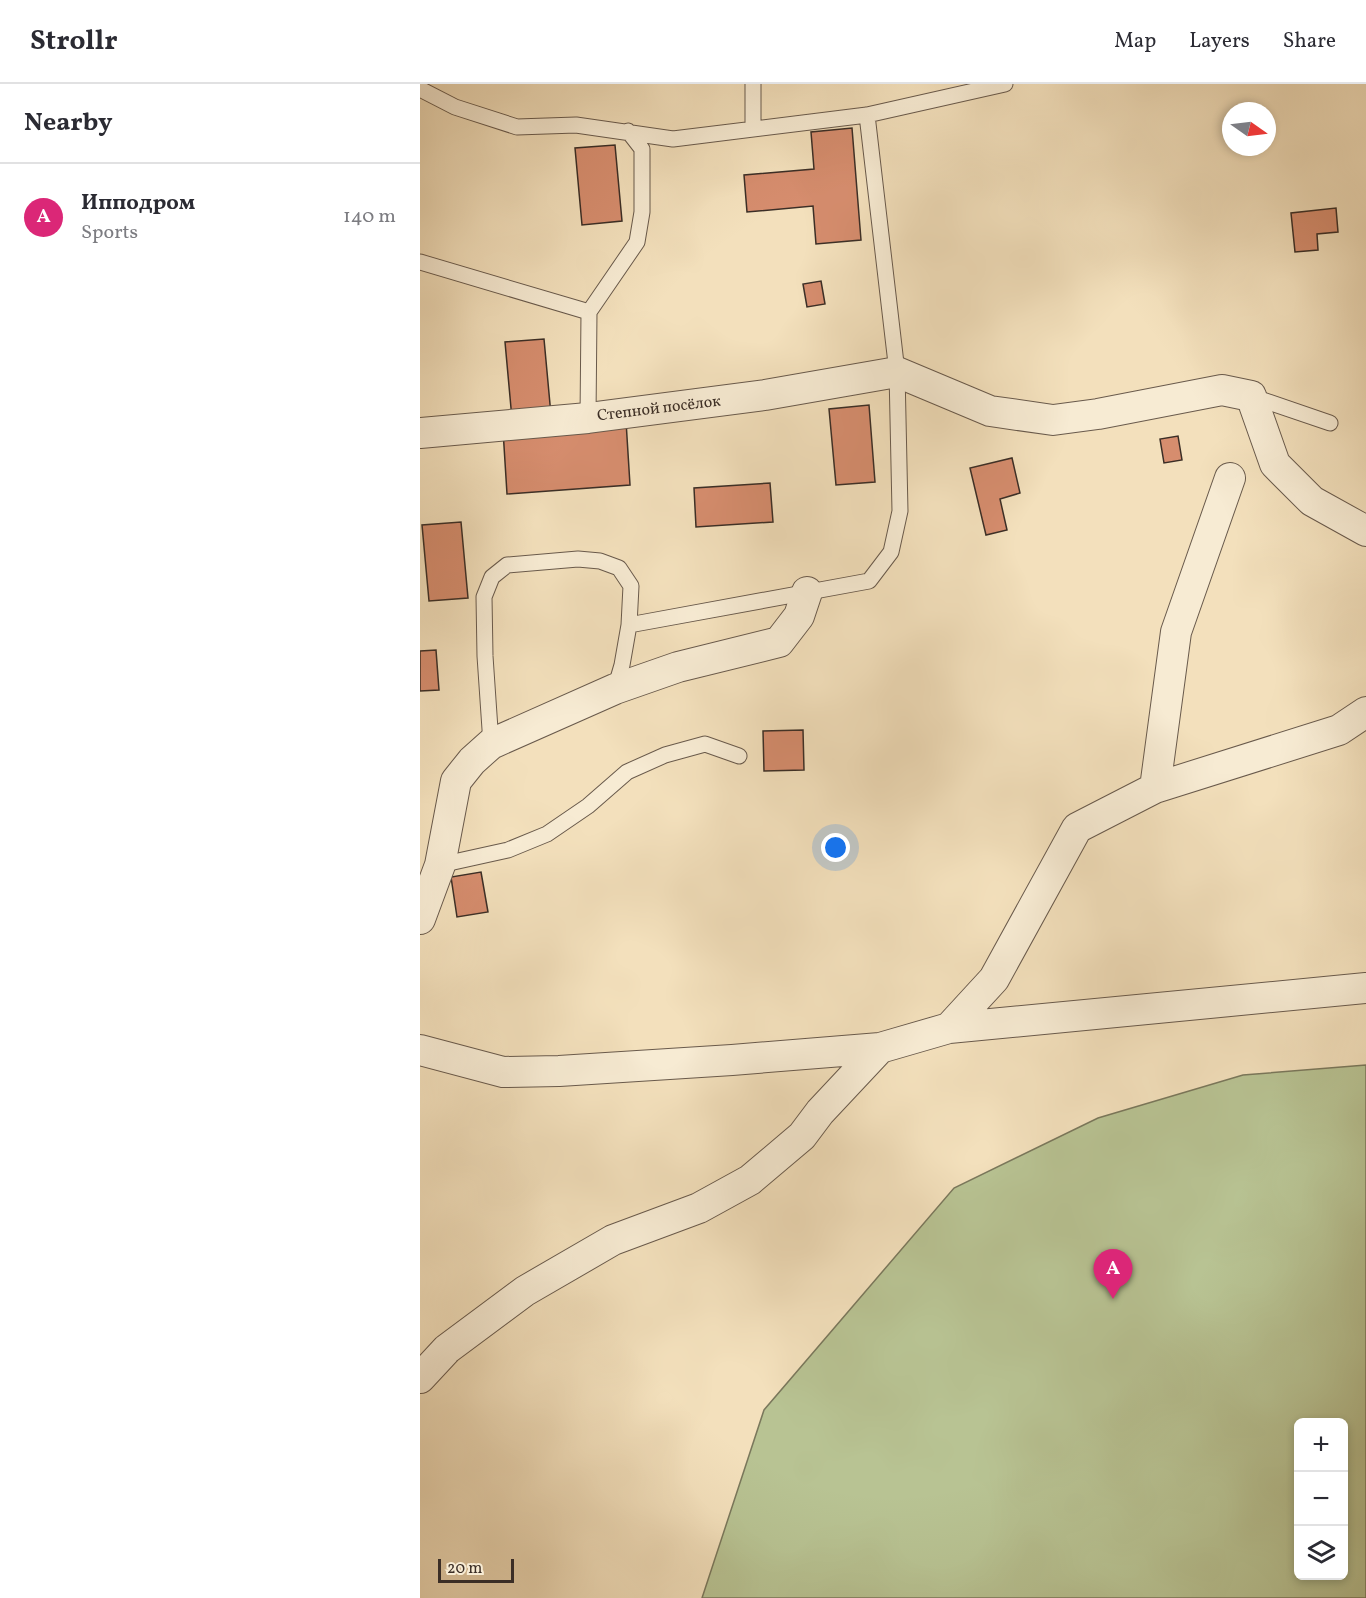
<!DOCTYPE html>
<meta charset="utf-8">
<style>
:root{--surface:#fff;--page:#f2f2f3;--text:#2b2b33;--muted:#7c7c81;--line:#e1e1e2;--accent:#db2777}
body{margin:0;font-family:Vollkorn,serif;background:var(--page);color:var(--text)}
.controls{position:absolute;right:18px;bottom:18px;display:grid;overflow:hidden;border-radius:9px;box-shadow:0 3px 9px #0003}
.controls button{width:54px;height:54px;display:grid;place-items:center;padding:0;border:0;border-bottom:2px solid var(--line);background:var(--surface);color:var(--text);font:30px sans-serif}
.compass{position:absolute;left:802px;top:18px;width:54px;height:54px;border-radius:50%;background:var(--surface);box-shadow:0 3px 9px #0003;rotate:104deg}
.scale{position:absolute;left:18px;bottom:15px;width:76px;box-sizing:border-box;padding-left:6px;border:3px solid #3b2e26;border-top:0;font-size:16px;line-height:21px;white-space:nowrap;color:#3b2e26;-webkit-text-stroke:4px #f7ebd3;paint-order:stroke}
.you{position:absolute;left:416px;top:764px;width:21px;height:21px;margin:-15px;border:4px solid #fff;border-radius:50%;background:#1a73e8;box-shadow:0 0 0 9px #1a73e833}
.badge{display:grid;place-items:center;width:39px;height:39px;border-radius:50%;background:var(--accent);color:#fff;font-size:20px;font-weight:700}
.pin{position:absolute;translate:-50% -50px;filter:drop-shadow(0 2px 3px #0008)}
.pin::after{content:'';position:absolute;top:32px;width:21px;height:18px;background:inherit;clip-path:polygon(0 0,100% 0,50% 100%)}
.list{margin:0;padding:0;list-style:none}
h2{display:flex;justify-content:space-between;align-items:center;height:78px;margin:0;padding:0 24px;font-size:26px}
h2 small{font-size:20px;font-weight:400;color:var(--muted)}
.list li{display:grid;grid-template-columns:39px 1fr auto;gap:18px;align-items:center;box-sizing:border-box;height:108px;padding:0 24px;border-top:2px solid var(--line)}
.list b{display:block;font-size:22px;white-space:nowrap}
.list p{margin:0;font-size:20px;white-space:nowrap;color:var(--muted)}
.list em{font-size:20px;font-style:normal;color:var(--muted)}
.icon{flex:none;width:33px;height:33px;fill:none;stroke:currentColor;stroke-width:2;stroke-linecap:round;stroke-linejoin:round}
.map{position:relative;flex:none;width:946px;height:1514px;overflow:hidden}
header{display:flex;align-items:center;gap:36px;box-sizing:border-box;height:84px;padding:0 30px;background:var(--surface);border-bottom:2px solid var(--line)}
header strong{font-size:28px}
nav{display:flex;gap:33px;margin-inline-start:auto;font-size:21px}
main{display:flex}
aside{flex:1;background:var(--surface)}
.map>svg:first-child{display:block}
.green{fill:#b8c393;stroke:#7a785c;stroke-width:1.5;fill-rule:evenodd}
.building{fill:#d68d6e;stroke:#3b2e26;stroke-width:1.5}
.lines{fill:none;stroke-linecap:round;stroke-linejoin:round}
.service-casing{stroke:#695a4c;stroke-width:17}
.minor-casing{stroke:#695a4c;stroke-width:32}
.service{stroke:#f7ebd3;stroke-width:15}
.minor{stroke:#f7ebd3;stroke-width:30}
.labels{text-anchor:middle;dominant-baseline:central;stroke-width:6;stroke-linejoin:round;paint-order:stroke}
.street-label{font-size:16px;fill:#3b2e26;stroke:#f7ebd3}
</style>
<header>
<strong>Strollr</strong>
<nav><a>Map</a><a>Layers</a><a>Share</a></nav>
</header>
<main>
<aside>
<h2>Nearby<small></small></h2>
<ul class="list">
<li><span class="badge">A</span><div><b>Ипподром</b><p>Sports</p></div><em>140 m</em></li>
</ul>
</aside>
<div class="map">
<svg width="946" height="1514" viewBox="0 0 946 1514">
<rect width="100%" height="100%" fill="#f3e0bc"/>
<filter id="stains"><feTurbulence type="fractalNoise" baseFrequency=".00333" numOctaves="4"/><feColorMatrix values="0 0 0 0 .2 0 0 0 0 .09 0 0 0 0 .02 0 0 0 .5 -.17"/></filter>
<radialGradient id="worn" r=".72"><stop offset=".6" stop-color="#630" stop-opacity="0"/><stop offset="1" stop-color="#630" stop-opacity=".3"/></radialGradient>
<path class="green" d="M 946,981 L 946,1514 L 282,1514 L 344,1326 L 534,1104 L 678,1034 L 823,991 ZM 878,1338 L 924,1338 L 924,1492 L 878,1492 Z"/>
<path class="building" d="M 432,44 L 441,156 L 396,160 L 393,122 L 327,128 L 324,91 L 394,85 L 391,48 Z
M 195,61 L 202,137 L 162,141 L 155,64 Z
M 916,124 L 918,148 L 897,150 L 898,166 L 875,168 L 871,129 Z
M 401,197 L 405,220 L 387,223 L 383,200 Z
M 124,255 L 131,331 L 92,335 L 85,258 Z
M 449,321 L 455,398 L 416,401 L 409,325 Z
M 206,337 L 210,401 L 87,410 L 83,346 Z
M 758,352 L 762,376 L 744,379 L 740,355 Z
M 592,374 L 600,409 L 580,415 L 587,446 L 566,451 L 550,384 Z
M 350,399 L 353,438 L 276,443 L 274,404 Z
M 41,438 L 48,514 L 9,517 L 2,441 Z
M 16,566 L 19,606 L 0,607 L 0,567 Z
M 383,646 L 384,686 L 344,687 L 343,647 Z
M 61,788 L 68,828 L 37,833 L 31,793 Z"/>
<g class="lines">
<defs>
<path id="service" d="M 333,0 L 333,44
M 0,5 L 35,23 L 97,43 L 156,41 L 253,55 L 447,31 L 585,0
M 0,178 L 169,228
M 831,312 L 910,339
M 168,334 L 169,228 L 217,158 L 222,128 L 222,65 L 208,47
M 195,605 L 202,581 L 209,541 L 449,497 L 471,468 L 480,427 L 477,288 L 447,31
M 71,660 L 65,572 L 64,513 L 72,493 L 87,481 L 158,475 L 180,477 L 199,484 L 211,502 L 209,541
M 20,781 L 88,766 L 127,750 L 168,722 L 207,688 L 245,671 L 285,660 L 319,672"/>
<path id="minor" d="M 0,349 L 168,334 L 345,311 L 477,288 L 570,327 L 633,336 L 678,330 L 802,306 L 831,312 L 855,380 L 892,417 L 946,447
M 810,394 L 756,548 L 735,704 L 919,646 L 946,628
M 0,835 L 20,781 L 36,697 L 52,677 L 71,660 L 195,605 L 258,583 L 359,558 L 379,532 L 387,508
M 529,944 L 574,895 L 657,744 L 735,704
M 0,966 L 83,988 L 139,987 L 312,976 L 460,964 L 529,944 L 946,904
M 0,1294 L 27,1265 L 105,1207 L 193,1156 L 279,1124 L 330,1096 L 382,1052 L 400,1028 L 460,964"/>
</defs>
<use href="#service" class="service-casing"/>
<use href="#minor" class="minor-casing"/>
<use href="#service" class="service"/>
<use href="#minor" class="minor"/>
</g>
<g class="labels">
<g class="street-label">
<text transform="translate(239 325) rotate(-7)">Степной посёлок</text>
</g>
</g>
<rect width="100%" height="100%" filter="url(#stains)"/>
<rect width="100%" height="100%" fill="url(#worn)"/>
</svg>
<div class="controls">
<button>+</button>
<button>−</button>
<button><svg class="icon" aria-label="layers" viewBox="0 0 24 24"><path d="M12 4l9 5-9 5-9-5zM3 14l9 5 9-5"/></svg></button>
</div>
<svg class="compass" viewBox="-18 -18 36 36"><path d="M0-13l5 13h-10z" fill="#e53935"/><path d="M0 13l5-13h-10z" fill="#7c7c81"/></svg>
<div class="scale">20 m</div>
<div class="you"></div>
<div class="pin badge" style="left:693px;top:1215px">A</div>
</div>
</main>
